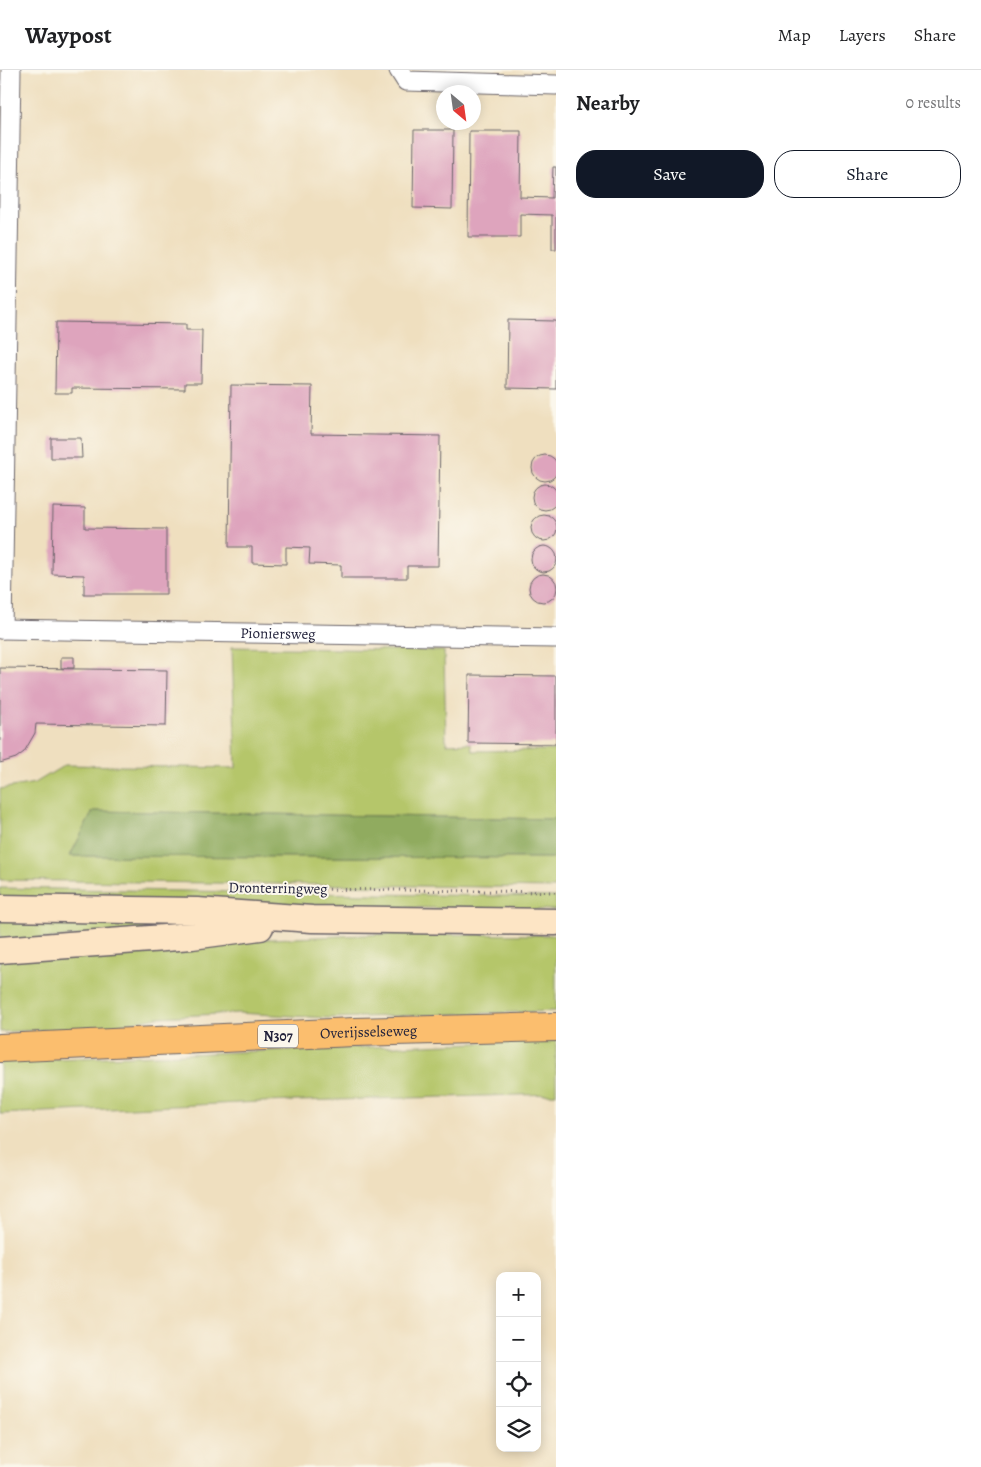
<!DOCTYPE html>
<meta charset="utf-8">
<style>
:root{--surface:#fff;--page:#f2f2f2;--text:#202124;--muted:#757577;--line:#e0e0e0;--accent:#111827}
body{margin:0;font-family:Alegreya,serif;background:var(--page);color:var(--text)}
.controls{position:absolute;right:15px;bottom:15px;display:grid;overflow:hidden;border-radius:10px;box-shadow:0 2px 12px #0003}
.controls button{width:45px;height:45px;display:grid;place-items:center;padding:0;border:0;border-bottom:1px solid var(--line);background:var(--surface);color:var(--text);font:25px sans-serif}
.compass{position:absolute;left:436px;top:15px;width:45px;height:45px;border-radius:50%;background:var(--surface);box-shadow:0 2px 12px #0003;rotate:151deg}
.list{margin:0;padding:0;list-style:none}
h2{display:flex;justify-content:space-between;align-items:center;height:65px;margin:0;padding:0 20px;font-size:21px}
h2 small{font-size:16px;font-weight:400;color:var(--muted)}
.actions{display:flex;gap:10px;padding:15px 20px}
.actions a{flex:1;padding:11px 0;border:1px solid var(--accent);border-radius:20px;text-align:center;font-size:18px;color:var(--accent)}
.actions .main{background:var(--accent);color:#fff}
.icon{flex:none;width:28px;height:28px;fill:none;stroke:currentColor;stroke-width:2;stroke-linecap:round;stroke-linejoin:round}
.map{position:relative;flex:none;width:556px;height:1397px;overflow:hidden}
header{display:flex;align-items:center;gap:30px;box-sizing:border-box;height:70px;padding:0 25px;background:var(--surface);border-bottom:1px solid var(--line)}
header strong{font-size:24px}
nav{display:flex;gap:28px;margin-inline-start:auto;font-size:18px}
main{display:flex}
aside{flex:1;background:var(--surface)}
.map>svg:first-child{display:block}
.green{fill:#b5c66a;stroke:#6c7452}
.forest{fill:#90ab5e;stroke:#59664c}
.building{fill:#dea4bd}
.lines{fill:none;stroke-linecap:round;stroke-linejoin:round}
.street-casing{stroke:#6a6469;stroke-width:21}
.secondary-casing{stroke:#6a6469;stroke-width:29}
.highway-casing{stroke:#6a6469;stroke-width:30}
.path{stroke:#6a6469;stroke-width:3;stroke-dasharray:1 4;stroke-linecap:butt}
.street{stroke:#fff;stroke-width:19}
.secondary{stroke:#fde5c5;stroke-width:26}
.highway{stroke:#fbbe6e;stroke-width:28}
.labels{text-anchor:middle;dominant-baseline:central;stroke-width:4;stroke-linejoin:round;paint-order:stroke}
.shield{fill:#fbf7ec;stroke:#636270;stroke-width:1}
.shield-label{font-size:14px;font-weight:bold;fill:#22223b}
.street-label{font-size:15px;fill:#22223b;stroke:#fbf7ec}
</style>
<header>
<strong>Waypost</strong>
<nav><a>Map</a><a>Layers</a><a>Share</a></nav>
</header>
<main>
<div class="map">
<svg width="556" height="1397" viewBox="0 0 556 1397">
<rect width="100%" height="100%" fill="#fbf7ec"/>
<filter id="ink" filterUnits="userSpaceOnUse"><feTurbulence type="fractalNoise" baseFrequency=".02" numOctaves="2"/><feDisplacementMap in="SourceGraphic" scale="10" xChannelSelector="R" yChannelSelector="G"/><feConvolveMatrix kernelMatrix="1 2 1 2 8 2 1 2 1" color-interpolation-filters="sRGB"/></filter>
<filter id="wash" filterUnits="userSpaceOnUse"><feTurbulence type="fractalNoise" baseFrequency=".0096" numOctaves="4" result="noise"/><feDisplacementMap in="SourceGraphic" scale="20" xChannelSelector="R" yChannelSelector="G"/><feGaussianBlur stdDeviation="1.12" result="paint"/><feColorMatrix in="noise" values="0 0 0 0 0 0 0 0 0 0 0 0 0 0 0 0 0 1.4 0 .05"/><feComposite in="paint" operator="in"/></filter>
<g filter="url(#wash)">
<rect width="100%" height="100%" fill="#efdfbf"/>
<path class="green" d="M 232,577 L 444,581 L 446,674 L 471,673 L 472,681 L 556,680 L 556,749 L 93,741 L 70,786 L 556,788 L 556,818 L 0,810 L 0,719 L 35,713 L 65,695 L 236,698 Z
M 0,818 L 556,827 L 556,840 L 0,831 Z
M 0,845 L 199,849 L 199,857 L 0,872 Z
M 389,864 L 556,865 L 556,941 L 328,948 L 238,943 L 158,947 L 111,956 L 0,962 L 0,888 L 201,872 Z
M 556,970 L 556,1024 L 260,1032 L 0,1044 L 0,991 Z"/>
<path class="forest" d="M 93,741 L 556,749 L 556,788 L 70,786 Z"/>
<g id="blocks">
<path class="building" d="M 414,60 L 453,60 L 452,139 L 413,138 Z
M 469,61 L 521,61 L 520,127 L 552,128 L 553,97 L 556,97 L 556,179 L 552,179 L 552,145 L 520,144 L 520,167 L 468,167 Z
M 508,250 L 556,251 L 556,319 L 507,318 Z
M 56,252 L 186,254 L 186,260 L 202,260 L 201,313 L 185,313 L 185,319 L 72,318 L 72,323 L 55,323 Z
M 231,315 L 312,316 L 311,364 L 440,366 L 438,496 L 407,496 L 407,508 L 341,508 L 341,495 L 309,494 L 310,478 L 286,477 L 286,494 L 252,493 L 252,477 L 229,477 Z
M 51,368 L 81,368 L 82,388 L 51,388 Z
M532 398a13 13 0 1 1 26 0a13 13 0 1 1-26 0Z
M532 427a13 13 0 1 1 26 0a13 13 0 1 1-26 0Z
M 53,437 L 85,438 L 85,458 L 166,459 L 166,524 L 84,524 L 84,505 L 52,504 Z
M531 458a13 13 0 1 1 26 0a13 13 0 1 1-26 0Z
M531 489a13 13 0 1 1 26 0a13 13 0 1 1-26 0Z
M529 518a14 14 0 1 1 28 0a14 14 0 1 1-28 0Z
M 61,587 L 74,587 L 74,598 L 61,598 Z
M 0,598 L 167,600 L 166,656 L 36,654 L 35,663 L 24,682 L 16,688 L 0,693 Z
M 469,605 L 556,606 L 556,674 L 468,673 Z"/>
</g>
</g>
<g filter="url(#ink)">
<use href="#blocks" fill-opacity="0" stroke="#6a6469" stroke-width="1"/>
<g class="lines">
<defs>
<g id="street">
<path d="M 399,0 L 406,11 L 556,15"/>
<path id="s1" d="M 0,559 L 556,568"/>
<path d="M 2,559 L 11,0"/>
</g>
<path id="secondary" d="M 0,838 L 197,841 L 312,849 L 556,852
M 0,880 L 192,866 L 260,857"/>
<g id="highway">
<path id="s2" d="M 0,978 L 354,962 L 556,957"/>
</g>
</defs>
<use href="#street" class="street-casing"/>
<use href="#secondary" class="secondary-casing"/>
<use href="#highway" class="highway-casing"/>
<path class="path" d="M 234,818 L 556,822"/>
<use href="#street" class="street"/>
<use href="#secondary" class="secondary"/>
<use href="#highway" class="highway"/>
</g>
</g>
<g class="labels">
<rect class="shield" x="258" y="954.5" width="40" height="23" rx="4"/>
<g class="shield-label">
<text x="278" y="966">N307</text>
</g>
<g class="street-label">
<text stroke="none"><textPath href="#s1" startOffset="278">Pioniersweg</textPath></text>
<text transform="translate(278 818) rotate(1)">Dronterringweg</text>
<text stroke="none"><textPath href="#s2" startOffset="369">Overijsselseweg</textPath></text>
</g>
</g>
</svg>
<div class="controls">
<button>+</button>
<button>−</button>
<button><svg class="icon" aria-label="locate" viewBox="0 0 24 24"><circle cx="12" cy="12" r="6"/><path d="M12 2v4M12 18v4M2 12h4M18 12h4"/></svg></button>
<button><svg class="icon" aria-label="layers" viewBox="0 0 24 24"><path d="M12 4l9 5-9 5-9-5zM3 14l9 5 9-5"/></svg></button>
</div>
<svg class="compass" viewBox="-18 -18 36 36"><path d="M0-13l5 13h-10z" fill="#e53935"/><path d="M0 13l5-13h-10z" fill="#757577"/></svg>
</div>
<aside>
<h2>Nearby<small>0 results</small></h2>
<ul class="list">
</ul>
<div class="actions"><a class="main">Save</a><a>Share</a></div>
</aside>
</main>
